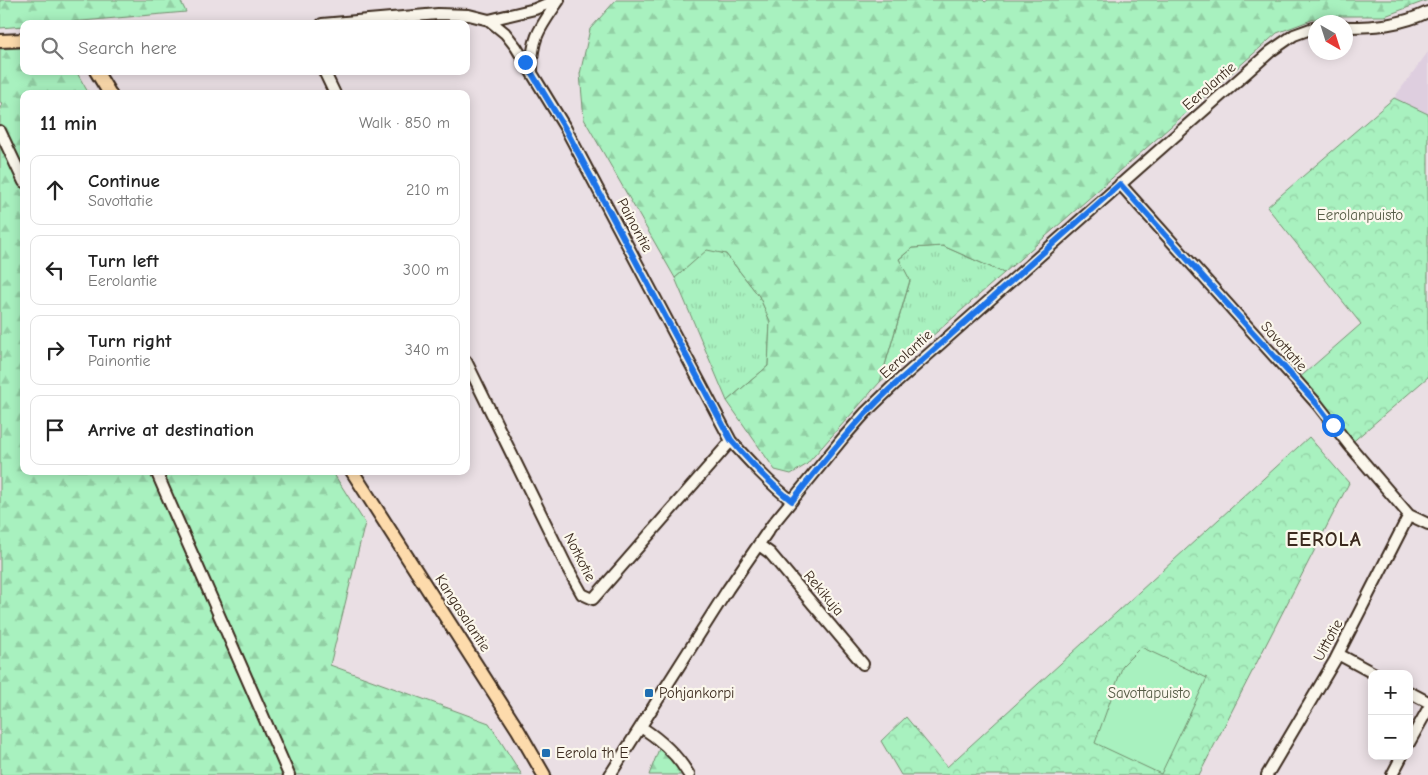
<!DOCTYPE html>
<meta charset="utf-8">
<style>
:root{--surface:#fff;--page:#f6f6f6;--text:#222;--muted:#767676;--line:#e0e0e0}
body{margin:0;font-family:"Comic Neue",sans-serif;background:var(--page);color:var(--text)}
.controls{position:absolute;right:15px;bottom:15px;display:grid;overflow:hidden;border-radius:10px;box-shadow:0 2px 12px #0003}
.controls button{width:45px;height:45px;display:grid;place-items:center;padding:0;border:0;border-bottom:1px solid var(--line);background:var(--surface);color:var(--text);font:25px sans-serif}
.compass{position:absolute;left:1308px;top:15px;width:45px;height:45px;border-radius:50%;background:var(--surface);box-shadow:0 2px 12px #0003;rotate:141deg}
.stop{position:absolute;width:15px;height:15px;margin:-11px;border:4px solid #1a73e8;border-radius:50%;background:#fff}
.stop.end{background:#1a73e8;border-color:#fff;box-shadow:0 1px 5px #0008}
.list{margin:0;padding:0;list-style:none}
h2{display:flex;justify-content:space-between;align-items:center;height:65px;margin:0;padding:0 20px;font-size:21px}
h2 small{font-size:16px;font-weight:400;color:var(--muted)}
.list li{display:grid;grid-template-columns:32px 1fr auto;gap:15px;align-items:center;box-sizing:border-box;height:70px;margin:0 10px 10px;padding:0 10px;border:1px solid var(--line);border-radius:10px}
.list b{display:block;font-size:19px;white-space:nowrap}
.list p{margin:0;font-size:16px;white-space:nowrap;color:var(--muted)}
.list em{font-size:16px;font-style:normal;color:var(--muted)}
.icon{flex:none;width:28px;height:28px;fill:none;stroke:currentColor;stroke-width:2;stroke-linecap:round;stroke-linejoin:round}
.map{position:relative;flex:none;width:1428px;height:775px;overflow:hidden}
.search{position:absolute;background:var(--surface);box-shadow:0 2px 12px #0003;left:20px;top:20px;width:450px;height:55px;display:flex;align-items:center;gap:12px;box-sizing:border-box;padding:0 18px;border-radius:10px;color:var(--muted);font-size:19px}
.panel{position:absolute;background:var(--surface);box-shadow:0 2px 12px #0003;left:20px;top:90px;width:450px;height:385px;border-radius:10px}
.map>svg:first-child{display:block}
.built{fill:#decedf}
.grass{fill:url(#grass-tufts);stroke:#728e6e}
.forest{fill:url(#forest-firs);stroke:#728e6e}
.park{fill:url(#park-crowns);stroke:#728e6e}
.pitch{fill:#a8f1bf;stroke:#728e6e}
.lines{fill:none;stroke-linecap:round;stroke-linejoin:round}
.minor-casing{stroke:#3b2a1e;stroke-width:14}
.major-casing{stroke:#3b2a1e;stroke-width:16}
.minor{stroke:#fbf7ec;stroke-width:10}
.major{stroke:#fddbac;stroke-width:12}
.route{stroke:#1a73e8;stroke-width:6}
.poi-dot{fill:#1f6fb2;stroke:#fbf7ec;stroke-width:2}
.labels{text-anchor:middle;dominant-baseline:central;stroke-width:4.5;stroke-linejoin:round;paint-order:stroke}
.street-label{font-size:15px;fill:#3b2a1e;stroke:#fbf7ec}
.park-label{font-size:15px;fill:#565c46;stroke:#fbf7ec}
.poi-label{font-size:15px;fill:#3b2a1e;stroke:#fbf7ec;text-anchor:start}
.district-label{font-size:20px;font-weight:bold;letter-spacing:1px;fill:#3b2a1e;stroke:#fbf7ec}
</style>
<div class="map">
<svg width="1428" height="775" viewBox="0 0 1428 775">
<defs>
<pattern id="grass-tufts" width="24" height="20" patternUnits="userSpaceOnUse" patternTransform="scale(1.25)"><rect width="24" height="20" fill="#a8f1bf"/><path d="M3 7l-1-3M5 7V3M7 7l1-3M15 17l-1-3M17 17v-4M19 17l1-3" fill="none" stroke="#92cfa4"/></pattern>
<pattern id="forest-firs" width="22" height="20" patternUnits="userSpaceOnUse" patternTransform="scale(1.25)"><rect width="22" height="20" fill="#a8f1bf"/><path d="M5 1l3.5 6h-7zM16 11l3.5 6h-7z" fill="#92cfa4"/></pattern>
<pattern id="park-crowns" width="20" height="18" patternUnits="userSpaceOnUse" patternTransform="scale(1.25)"><rect width="20" height="18" fill="#a8f1bf"/><path d="M2 6a3 3 0 1 1 6 0M12 15a3 3 0 1 1 6 0" fill="none" stroke="#92cfa4"/></pattern>
</defs>
<rect width="100%" height="100%" fill="#eadfe4"/>
<filter id="ink" filterUnits="userSpaceOnUse"><feTurbulence type="fractalNoise" baseFrequency=".02" numOctaves="2"/><feDisplacementMap in="SourceGraphic" scale="10" xChannelSelector="R" yChannelSelector="G"/><feConvolveMatrix kernelMatrix="1 2 1 2 8 2 1 2 1" color-interpolation-filters="sRGB"/></filter>
<g filter="url(#ink)">
<path class="built" d="M 1428,52 L 1428,114 L 1394,98 Z"/>
<path class="grass" d="M 943,246 L 1004,273 L 880,382 L 910,281 L 899,259 L 912,248 Z
M 707,249 L 726,254 L 759,296 L 770,321 L 768,366 L 727,401 L 675,278 Z"/>
<path class="forest" d="M 0,0 L 180,0 L 186,12 L 47,24 L 24,24 L 24,26 L 0,28 Z
M 616,0 L 983,0 L 985,2 L 988,0 L 1428,0 L 1385,16 L 1322,16 L 1277,33 L 1004,273 L 943,246 L 912,248 L 899,259 L 910,280 L 880,382 L 806,465 L 791,474 L 775,470 L 727,401 L 768,366 L 770,321 L 759,296 L 726,254 L 707,250 L 675,278 L 584,119 L 580,74 L 590,29 Z
M 24,48 L 24,71 L 76,71 L 89,94 L 24,94 L 24,471 L 154,471 L 288,775 L 0,775 L 0,112 L 3,103 L 0,102 L 0,49 Z
M 155,471 L 332,471 L 365,523 L 330,665 L 489,723 L 522,775 L 291,775 Z
M 662,741 L 689,775 L 649,775 Z"/>
<path class="park" d="M 1394,98 L 1428,114 L 1428,377 L 1349,445 L 1297,380 L 1361,324 L 1267,207 Z
M 1309,437 L 1349,483 L 1199,775 L 901,775 L 881,741 L 906,717 L 947,767 Z"/>
<path class="pitch" d="M 1141,647 L 1207,678 L 1161,774 L 1095,743 L 1123,665 Z"/>
<g class="lines">
<defs>
<path id="minor" d="M 489,20 L 505,33 L 516,47 L 566,129 L 731,441 C 750,462 769,483 792,501
M 322,24 L 438,14 L 469,15 L 489,20 L 535,9 L 556,0
M 1346,27 C 1375,27 1401,25 1428,12
M 324,71 L 335,94
M 532,72 C 531,37 540,28 559,0
M 0,131 L 24,182
M 1120,184 L 1317,404 L 1349,445 L 1409,515 L 1428,524
M 466,361 L 567,567 L 582,594 L 593,599 L 731,441
M 156,471 L 289,775
M 759,545 L 770,553 L 863,664
M 1338,654 L 1375,674
M 1409,692 L 1428,702
M 641,727 C 661,740 677,754 689,775
M 1409,743 L 1428,709
M 610,775 L 728,589 L 772,525 L 843,438 L 866,412 L 895,384 L 1271,51 L 1294,35 L 1316,27
M 1267,775 L 1335,660 L 1409,515
M 1392,775 L 1402,756"/>
<path id="major" d="M 0,41 L 24,40
M 96,71 L 110,94
M 352,471 L 518,730 L 544,775"/>
</defs>
<use href="#minor" class="minor-casing"/>
<use href="#major" class="major-casing"/>
<use href="#minor" class="minor"/>
<use href="#major" class="major"/>
</g>
</g>
<g class="lines" filter="url(#ink)">
<path class="route" d="M 525,62 L 566,130 L 731,440 C 750,462 769,483 792,501 C 823,462 854,423 890,389 L 1120,184 L 1317,404 L 1333,425"/>
</g>
<g class="poi-dot">
<rect x="644" y="688" width="10" height="10" rx="2.5"/>
<rect x="541" y="748" width="10" height="10" rx="2.5"/>
</g>
<g class="labels">
<g class="street-label">
<text transform="translate(1209 86) rotate(-41)">Eerolantie</text>
<text transform="translate(635 225) rotate(62)">Painontie</text>
<text transform="translate(1284 346) rotate(48)">Savottatie</text>
<text transform="translate(906 354) rotate(-42)">Eerolantie</text>
<text transform="translate(580 557) rotate(63)">Notkotie</text>
<text transform="translate(824 593) rotate(50)">Rekikuja</text>
<text transform="translate(463 613) rotate(57)">Kangasalantie</text>
<text transform="translate(1328 640) rotate(-62)">Uittotie</text>
</g>
<g class="park-label">
<text x="1360" y="215">Eerolanpuisto</text>
<text x="1149" y="693">Savottapuisto</text>
</g>
<g class="poi-label">
<text x="659" y="693">Pohjankorpi</text>
<text x="556" y="753">Eerola th E</text>
</g>
<g class="district-label">
<text x="1324" y="539">EEROLA</text>
</g>
</g>
</svg>
<div class="controls">
<button>+</button>
<button>−</button>
</div>
<svg class="compass" viewBox="-18 -18 36 36"><path d="M0-13l5 13h-10z" fill="#e53935"/><path d="M0 13l5-13h-10z" fill="#767676"/></svg>
<div class="stop" style="left:1333px;top:425px"></div>
<div class="stop end" style="left:525px;top:62px"></div>
<div class="search"><svg class="icon" aria-label="search" viewBox="0 0 24 24"><circle cx="10" cy="10" r="6"/><path d="M15 15l6 6"/></svg>Search here</div>
<section class="panel">
<h2>11 min<small>Walk · 850 m</small></h2>
<ul class="list">
<li><svg class="icon" aria-label="ahead" viewBox="0 0 24 24"><path d="M12 20V5M6 11l6-6 6 6"/></svg><div><b>Continue</b><p>Savottatie</p></div><em>210 m</em></li>
<li><svg class="icon" aria-label="left" viewBox="0 0 24 24"><path d="M17 20v-9H6M10 6l-5 5 5 5"/></svg><div><b>Turn left</b><p>Eerolantie</p></div><em>300 m</em></li>
<li><svg class="icon" aria-label="right" viewBox="0 0 24 24"><path d="M7 20v-9h11M14 6l5 5-5 5"/></svg><div><b>Turn right</b><p>Painontie</p></div><em>340 m</em></li>
<li><svg class="icon" aria-label="arrive" viewBox="0 0 24 24"><path d="M6 21V4h12l-3 4 3 4H6"/></svg><div><b>Arrive at destination</b></div></li>
</ul>
</section>
</div>
